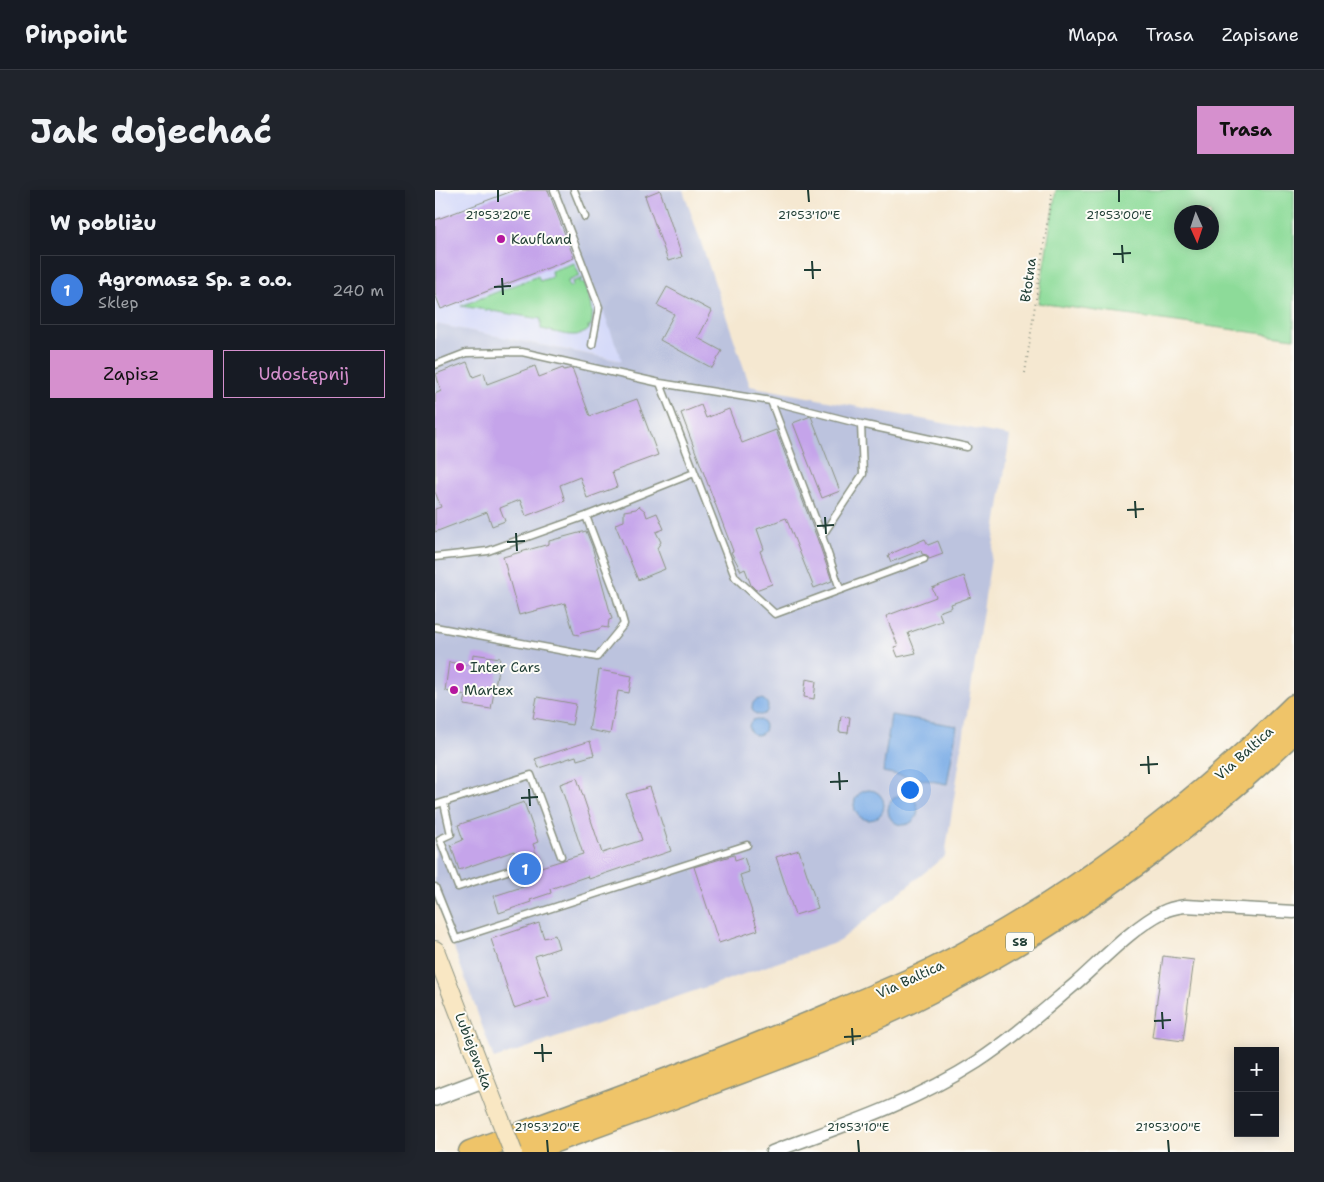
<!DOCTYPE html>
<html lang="pl">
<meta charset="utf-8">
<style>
:root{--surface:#171b24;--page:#20242c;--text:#f1f3f6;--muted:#9ea1a6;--line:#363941;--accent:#d690ce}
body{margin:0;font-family:"Shantell Sans",sans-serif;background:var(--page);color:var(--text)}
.controls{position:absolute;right:15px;bottom:15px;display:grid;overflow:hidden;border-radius:0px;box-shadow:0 2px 12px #0003}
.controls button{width:45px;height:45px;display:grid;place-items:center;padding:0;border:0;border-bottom:1px solid var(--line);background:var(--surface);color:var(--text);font:25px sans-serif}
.compass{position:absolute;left:739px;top:15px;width:45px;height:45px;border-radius:50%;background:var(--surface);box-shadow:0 2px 12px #0003;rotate:177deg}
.you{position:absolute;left:474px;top:599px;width:18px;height:18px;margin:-12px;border:4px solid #fff;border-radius:50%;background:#1a73e8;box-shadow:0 0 0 8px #1a73e833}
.badge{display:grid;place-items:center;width:32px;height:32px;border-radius:50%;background:var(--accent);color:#fff;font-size:16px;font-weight:700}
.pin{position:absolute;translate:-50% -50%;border:2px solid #fff;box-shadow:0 1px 5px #0006}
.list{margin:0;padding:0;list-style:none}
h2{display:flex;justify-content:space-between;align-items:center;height:65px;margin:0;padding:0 20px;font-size:21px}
h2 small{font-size:16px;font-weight:400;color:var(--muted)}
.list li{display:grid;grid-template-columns:32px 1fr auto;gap:15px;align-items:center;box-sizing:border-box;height:70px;margin:0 10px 10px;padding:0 10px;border:1px solid var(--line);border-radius:0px}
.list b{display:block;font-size:19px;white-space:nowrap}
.list p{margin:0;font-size:16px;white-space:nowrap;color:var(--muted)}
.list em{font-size:16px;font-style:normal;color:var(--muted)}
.actions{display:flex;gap:10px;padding:15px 20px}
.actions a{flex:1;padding:11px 0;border:1px solid var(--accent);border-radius:0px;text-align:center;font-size:18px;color:var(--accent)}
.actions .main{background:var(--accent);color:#111}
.map{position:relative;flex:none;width:859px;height:962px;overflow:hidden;border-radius:0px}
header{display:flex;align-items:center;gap:30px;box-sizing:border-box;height:70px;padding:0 25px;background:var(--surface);border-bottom:1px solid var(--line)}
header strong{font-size:24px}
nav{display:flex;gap:28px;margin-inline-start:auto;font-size:18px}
.intro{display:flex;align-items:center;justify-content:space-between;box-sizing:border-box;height:120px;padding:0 30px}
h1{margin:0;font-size:35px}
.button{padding:12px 22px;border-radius:0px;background:var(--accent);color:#111;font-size:18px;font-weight:700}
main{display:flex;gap:30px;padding:0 30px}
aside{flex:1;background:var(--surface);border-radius:0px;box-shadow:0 2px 12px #0003}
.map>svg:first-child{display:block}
.built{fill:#d3d8f9}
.industrial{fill:#bcc3de}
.green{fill:#8ddb99;stroke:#568c66;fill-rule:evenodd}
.water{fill:#7aace6;stroke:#4c748d}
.building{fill:#c5a4ea}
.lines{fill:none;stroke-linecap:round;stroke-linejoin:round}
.service-casing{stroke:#8a9282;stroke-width:9}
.minor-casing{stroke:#8a9282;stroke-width:15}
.tertiary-casing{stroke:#8a9282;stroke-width:18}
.secondary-casing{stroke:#8a9282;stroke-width:20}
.motorway-casing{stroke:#8a9282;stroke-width:25}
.path{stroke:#8a9282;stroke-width:2;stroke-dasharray:1 4;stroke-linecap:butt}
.service{stroke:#fff;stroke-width:6}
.minor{stroke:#fff;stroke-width:12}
.tertiary{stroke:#fff;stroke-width:15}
.secondary{stroke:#f9e7c3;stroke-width:18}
.motorway{stroke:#efc469;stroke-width:22}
.secondary-bridge-casing{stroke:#8a9282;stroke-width:20;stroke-linecap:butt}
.secondary-bridge{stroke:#f9e7c3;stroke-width:18}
.ticks{fill:none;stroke:#1f3d34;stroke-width:2}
.poi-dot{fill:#b5179e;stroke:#fdfcf7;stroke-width:2}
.labels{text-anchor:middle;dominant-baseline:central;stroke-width:4;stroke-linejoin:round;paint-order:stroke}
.shield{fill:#fdfcf7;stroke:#62766e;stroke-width:1}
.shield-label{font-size:12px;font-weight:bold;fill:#1f3d34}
.poi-label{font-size:14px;fill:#1f3d34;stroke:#fdfcf7;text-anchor:start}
.street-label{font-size:14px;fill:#1f3d34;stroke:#fdfcf7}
.ticks-label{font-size:12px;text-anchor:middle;fill:#1f3d34;stroke:#fdfcf7;stroke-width:4;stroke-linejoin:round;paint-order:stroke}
</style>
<header>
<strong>Pinpoint</strong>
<nav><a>Mapa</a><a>Trasa</a><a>Zapisane</a></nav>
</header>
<div class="intro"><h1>Jak dojechać</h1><a class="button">Trasa</a></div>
<main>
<aside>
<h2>W pobliżu<small></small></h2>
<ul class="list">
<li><span class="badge" style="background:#3f7fe0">1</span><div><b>Agromasz Sp. z o.o.</b><p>Sklep</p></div><em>240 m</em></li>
</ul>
<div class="actions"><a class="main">Zapisz</a><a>Udostępnij</a></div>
</aside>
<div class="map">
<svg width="859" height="962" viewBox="0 0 859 962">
<rect width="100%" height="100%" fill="#fdfcf7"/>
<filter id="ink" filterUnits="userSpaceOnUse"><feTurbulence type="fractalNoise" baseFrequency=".02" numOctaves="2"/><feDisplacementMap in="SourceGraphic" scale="10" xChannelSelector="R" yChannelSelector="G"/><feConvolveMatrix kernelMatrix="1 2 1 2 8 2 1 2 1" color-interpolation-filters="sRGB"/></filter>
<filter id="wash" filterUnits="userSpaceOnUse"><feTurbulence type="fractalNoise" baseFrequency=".0096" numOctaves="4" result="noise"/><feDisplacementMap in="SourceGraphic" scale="20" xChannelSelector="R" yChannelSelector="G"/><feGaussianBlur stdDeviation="1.12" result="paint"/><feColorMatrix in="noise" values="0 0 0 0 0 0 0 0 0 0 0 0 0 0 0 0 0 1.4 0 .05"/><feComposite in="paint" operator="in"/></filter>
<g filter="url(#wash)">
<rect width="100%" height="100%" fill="#f5e8d1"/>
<path class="built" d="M 0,0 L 123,0 L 188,171 L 0,134 Z"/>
<path class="industrial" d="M 123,0 L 248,0 L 315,196 L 575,246 L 510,666 L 403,752 L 59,869 L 0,705 L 0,134 L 187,171 Z"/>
<path class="green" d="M 621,0 L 859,0 L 859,148 L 603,113 ZM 746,22 L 776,22 L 776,52 L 746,52 Z
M 139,73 L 145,86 L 133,91 L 134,97 L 138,96 L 137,92 L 148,88 L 148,89 L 145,91 L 146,93 L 149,92 C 155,107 160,119 156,136 L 153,136 L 153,138 L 155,138 C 144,152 120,141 106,139 L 106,129 L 26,116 L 103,86 L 105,91 L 117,87 L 116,81 Z"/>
<path class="water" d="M317 517a8 8 0 1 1 16 0a8 8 0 1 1-16 0Z
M 456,525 L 522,536 L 512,594 L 448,582 Z
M314 537a8 8 0 1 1 16 0a8 8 0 1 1-16 0Z
M419 615a15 15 0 1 1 30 0a15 15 0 1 1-30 0Z
M453 620a15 15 0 1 1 30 0a15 15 0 1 1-30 0Z"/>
<g id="blocks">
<path class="building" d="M 80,0 L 113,0 L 139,68 L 6,119 L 0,104 L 0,30 Z
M 225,0 L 247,67 L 233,71 L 210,6 Z
M 232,97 L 277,121 L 263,148 L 287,161 L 277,178 L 225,150 L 239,124 L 222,115 Z
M 32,172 L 38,187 L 49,183 L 52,194 L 100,176 L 104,187 L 128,178 L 129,180 L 137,178 L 155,226 L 202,209 L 223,265 L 177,282 L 182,297 L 152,308 L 145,287 L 125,295 L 130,311 L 91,326 L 85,310 L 65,318 L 70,331 L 57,336 L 52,322 L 0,342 L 0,319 L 6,317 L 0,302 L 0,204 L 6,201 L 1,184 Z
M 266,215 L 271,228 L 294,219 L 307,253 L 341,240 L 382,348 L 397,391 L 379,398 L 351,328 L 322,339 L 329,359 L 325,361 L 337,394 L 321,400 L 316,395 L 310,379 L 306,381 L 296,362 L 298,361 L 246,223 Z
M 376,226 L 405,301 L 387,308 L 358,233 Z
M 204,316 L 210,321 L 212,327 L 222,323 L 229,339 L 221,342 L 226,352 L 222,358 L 230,379 L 203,390 L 180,334 L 189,331 L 189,321 L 201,319 Z
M 151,341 L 157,356 L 177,429 L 174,430 L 173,438 L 167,437 L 164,439 L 146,443 L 144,445 L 139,444 L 130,413 L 84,425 L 68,367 L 114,354 L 114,351 Z
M 490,349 L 493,355 L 503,351 L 508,364 L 494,369 L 492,365 L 487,364 L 486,360 L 456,372 L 453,365 Z
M 529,386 L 536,407 L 516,414 L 517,417 L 504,422 L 507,431 L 473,443 L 481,463 L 463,467 L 459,457 L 463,456 L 451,426 L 501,407 L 497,398 Z
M 38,464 L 65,468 L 56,519 L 29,515 L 31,505 L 10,501 L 14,472 L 37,476 Z
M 164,480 L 197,486 L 194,503 L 183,501 L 175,544 L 154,540 Z
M 371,489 L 381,491 L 379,509 L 369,507 Z
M 102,507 L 141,514 L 137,535 L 98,528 Z
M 406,526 L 415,527 L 413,543 L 404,542 Z
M 155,551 L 159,565 L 142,570 L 141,566 L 104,578 L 100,569 Z
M 142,588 L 167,663 L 207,650 L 191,604 L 215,597 L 236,661 L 154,689 L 153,686 L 115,699 L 116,703 L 95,710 L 96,712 L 64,723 L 59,706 L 90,696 L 79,661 L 24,680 L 16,655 L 28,650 L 23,635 L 89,612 L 103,652 L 98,654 L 106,677 L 148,664 L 125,594 Z
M 364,660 L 383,718 L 360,725 L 341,667 Z
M 299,665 L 300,670 L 309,667 L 314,682 L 305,685 L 323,740 L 284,753 L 259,677 Z
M 104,733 L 109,748 L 120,745 L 124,758 L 100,766 L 114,807 L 79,818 L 56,749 Z
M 728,766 L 759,770 L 748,851 L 717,847 Z"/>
</g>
</g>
<g filter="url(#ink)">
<use href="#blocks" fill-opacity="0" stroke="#8a9282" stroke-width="1"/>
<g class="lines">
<defs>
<path id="service" d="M 119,0 L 164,117 L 157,155
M 139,0 L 150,27
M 0,175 L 31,163 L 87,162 L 225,193 L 336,211 L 426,234 L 532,257
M 225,193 L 300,387 L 340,424 L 489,369
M 336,211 L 387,346 L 405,399
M 387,346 L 428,284 L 426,234
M 0,367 L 53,361 L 151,326 L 259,283
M 0,437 L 162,467 L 189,434 L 180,402 L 151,326
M 9,613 L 16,644 L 5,649 L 23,697 L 72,681
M 0,615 L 96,585 L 126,666
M 0,697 L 21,749 L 312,655"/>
<path id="minor" d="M 337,962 C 407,936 478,913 542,872 C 577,849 608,821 640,794 C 665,772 699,736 728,722 C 735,718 743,717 750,716 L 859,722"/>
<path id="tertiary" d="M 0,908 L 50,889"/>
<path id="secondary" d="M 0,760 L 60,916"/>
<path id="motorway" d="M 35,962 C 158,917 282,873 403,821 C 435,807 468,794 499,779 C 633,712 753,620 859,516
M 90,962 C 159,937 229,911 298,885 C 358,863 417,840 475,812 C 616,743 745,651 859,542"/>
</defs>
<use href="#service" class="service-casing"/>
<use href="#minor" class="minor-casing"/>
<use href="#tertiary" class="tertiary-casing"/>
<use href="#secondary" class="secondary-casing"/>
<use href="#motorway" class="motorway-casing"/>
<path class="path" d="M 590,183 L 617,0"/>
<use href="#service" class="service"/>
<use href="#minor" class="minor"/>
<use href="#tertiary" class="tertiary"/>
<use href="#secondary" class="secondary"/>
<use href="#motorway" class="motorway"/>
<defs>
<path id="secondary-bridge" d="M 60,916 L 78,962"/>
</defs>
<use href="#secondary-bridge" class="secondary-bridge-casing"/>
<use href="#secondary-bridge" class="secondary-bridge"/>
</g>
</g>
<path class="ticks" d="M 63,0 L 63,12M 373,0 L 374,12M 684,0 L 684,12M 687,55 L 688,73M 678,64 L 696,63M 377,71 L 378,89M 369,80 L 386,80M 67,88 L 68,105M 59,97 L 76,96M 700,311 L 701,328M 692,320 L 709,319M 390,327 L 391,344M 382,336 L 399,335M 81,343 L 82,361M 72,352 L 90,351M 713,566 L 714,584M 705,575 L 723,574M 404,582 L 405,600M 395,592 L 413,591M 94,599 L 95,616M 86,608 L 103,607M 727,822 L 728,839M 719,831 L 736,830M 417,838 L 418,855M 409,847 L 426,846M 107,854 L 108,872M 99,863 L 117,863M 112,950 L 113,962M 423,950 L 424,962M 733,950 L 734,962"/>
<g class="poi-dot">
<circle cx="66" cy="49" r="5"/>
<circle cx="25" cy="477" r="5"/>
<circle cx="19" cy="500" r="5"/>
</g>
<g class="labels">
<rect class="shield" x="571" y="742.5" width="28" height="19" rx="4"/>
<g class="shield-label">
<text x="585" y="752">S8</text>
</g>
<g class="poi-label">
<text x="76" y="49">Kaufland</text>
<text x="35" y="477">Inter Cars</text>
<text x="29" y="500">Martex</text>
</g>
<g class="street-label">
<text transform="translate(593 90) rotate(-82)">Błotna</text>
<text transform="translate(809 563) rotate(-42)">Via Baltica</text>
<text transform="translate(475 789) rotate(-25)">Via Baltica</text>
<text transform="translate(39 861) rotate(69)">Lubiejewska</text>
</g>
</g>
<g class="ticks-label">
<text x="63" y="29">21°53'20"E</text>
<text x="374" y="29">21°53'10"E</text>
<text x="684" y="29">21°53'00"E</text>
<text x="112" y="941">21°53'20"E</text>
<text x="423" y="941">21°53'10"E</text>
<text x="733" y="941">21°53'00"E</text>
</g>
</svg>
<div class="controls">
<button>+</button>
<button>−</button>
</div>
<svg class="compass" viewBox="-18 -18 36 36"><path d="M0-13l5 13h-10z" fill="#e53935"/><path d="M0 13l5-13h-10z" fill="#9ea1a6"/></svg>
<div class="you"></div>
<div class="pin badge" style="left:90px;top:679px;background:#3f7fe0">1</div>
</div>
</main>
